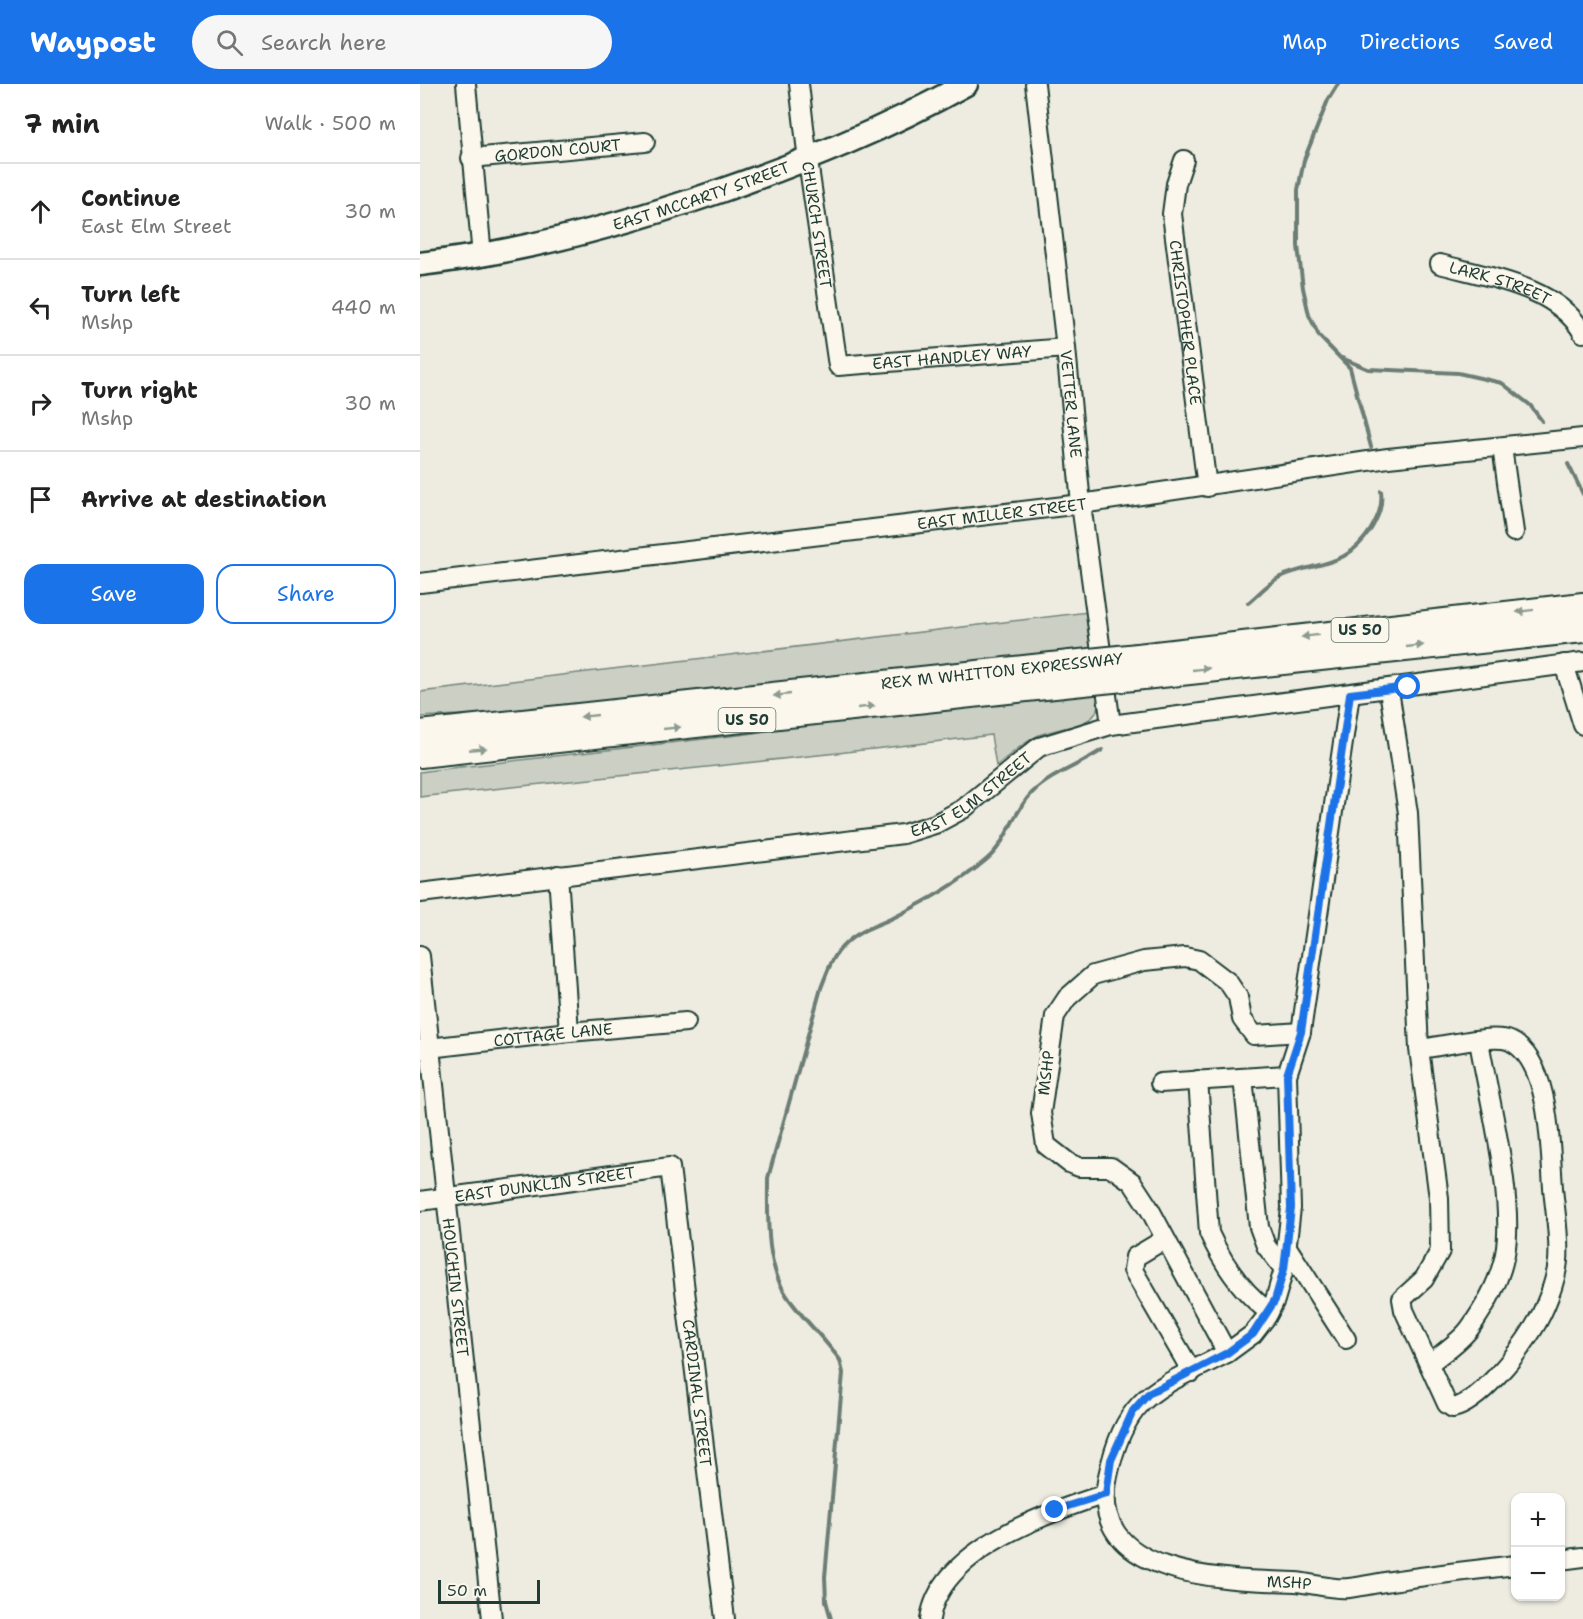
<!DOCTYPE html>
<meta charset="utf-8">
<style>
:root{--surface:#fff;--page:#f6f6f6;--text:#222;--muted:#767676;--line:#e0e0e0;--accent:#1a73e8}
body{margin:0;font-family:"Shantell Sans",sans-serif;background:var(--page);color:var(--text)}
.controls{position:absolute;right:18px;bottom:18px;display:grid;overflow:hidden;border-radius:12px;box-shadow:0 2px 4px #0004}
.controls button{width:54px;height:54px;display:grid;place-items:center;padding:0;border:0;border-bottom:2px solid var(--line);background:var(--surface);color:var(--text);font:30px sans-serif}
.scale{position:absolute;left:18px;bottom:15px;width:102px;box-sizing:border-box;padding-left:6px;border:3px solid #1f3d34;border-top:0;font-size:16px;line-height:21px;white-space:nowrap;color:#1f3d34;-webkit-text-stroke:4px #fbf7ec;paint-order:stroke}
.stop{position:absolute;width:18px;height:18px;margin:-14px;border:4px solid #1a73e8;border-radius:50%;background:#fff}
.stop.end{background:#1a73e8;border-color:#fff;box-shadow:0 2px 6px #0008}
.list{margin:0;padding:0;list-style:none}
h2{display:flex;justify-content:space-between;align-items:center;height:78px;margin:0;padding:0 24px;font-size:26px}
h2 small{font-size:20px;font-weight:400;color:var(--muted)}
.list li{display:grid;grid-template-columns:39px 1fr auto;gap:18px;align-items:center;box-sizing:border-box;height:96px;padding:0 24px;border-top:2px solid var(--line)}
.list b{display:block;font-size:22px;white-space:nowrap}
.list p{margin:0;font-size:20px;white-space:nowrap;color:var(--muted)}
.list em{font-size:20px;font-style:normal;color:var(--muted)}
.actions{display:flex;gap:12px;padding:18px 24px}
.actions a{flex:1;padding:14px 0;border:2px solid var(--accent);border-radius:18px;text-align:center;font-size:21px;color:var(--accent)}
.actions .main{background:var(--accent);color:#fff}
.icon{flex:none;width:33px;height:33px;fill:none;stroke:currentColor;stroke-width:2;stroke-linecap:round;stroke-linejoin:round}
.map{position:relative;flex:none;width:1163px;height:1535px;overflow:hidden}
header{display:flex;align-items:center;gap:36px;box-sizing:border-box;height:84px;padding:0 30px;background:var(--accent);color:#fff}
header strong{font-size:28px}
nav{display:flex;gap:33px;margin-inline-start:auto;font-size:21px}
.search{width:420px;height:54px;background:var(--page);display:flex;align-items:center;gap:15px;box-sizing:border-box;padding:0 21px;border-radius:33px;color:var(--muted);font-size:22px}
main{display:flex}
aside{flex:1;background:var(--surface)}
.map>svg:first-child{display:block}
.green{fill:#cbcfc4;stroke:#75867c;stroke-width:1.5}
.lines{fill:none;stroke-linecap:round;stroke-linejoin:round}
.stream{stroke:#6c7d74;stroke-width:4}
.minor-casing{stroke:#1f3d34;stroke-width:22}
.major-casing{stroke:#1f3d34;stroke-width:27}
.highway-casing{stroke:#1f3d34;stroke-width:30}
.minor{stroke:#fbf7ec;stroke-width:18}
.major{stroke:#fbf7ec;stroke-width:22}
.highway{stroke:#fbf7ec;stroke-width:26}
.highway-bridge-casing{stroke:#1f3d34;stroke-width:30;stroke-linecap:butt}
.highway-bridge{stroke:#fbf7ec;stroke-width:26}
.oneway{fill:#8d9a90}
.route{stroke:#1a73e8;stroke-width:8}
.labels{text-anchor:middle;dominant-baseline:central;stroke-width:6;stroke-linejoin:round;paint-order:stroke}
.shield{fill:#fbf7ec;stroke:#61756b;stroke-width:1.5}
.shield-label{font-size:15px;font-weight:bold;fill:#1f3d34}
.street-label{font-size:16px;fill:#1f3d34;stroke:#fbf7ec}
</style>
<header>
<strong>Waypost</strong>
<div class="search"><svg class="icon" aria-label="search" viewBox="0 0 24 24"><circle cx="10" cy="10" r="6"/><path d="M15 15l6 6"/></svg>Search here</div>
<nav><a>Map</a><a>Directions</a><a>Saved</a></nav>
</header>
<main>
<aside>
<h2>7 min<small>Walk · 500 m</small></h2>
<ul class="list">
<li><svg class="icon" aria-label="ahead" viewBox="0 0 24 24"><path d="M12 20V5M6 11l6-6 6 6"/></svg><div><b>Continue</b><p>East Elm Street</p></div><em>30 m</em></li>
<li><svg class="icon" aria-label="left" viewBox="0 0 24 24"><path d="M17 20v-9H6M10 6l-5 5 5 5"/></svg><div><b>Turn left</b><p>Mshp</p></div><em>440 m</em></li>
<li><svg class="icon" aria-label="right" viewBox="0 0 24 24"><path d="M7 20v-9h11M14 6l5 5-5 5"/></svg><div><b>Turn right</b><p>Mshp</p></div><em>30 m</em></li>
<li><svg class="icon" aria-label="arrive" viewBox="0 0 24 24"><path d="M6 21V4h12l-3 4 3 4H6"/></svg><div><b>Arrive at destination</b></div></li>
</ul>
<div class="actions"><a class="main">Save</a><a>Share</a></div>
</aside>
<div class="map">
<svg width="1163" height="1535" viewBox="0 0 1163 1535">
<rect width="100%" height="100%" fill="#eeece1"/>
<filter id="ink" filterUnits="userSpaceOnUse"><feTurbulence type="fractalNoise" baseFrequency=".0167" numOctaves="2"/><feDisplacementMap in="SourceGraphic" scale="12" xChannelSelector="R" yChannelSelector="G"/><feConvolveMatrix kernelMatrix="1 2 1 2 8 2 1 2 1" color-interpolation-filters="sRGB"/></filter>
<g filter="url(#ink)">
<path class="green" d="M 668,528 L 671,566 L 95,628 L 0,633 L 0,608 Z
M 677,606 C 677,614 680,623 675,630 C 668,642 633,645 619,651 C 603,659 590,671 576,682 L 571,651 C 381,675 190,692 0,713 L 0,688 L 14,686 L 327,650 L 427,634 Z"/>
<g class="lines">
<path class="stream" d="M 918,0 L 908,16 L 884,76 L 878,106 L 878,162 L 883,204 L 889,231 L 899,252 L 930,284 L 951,363
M 922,274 L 948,285 L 1038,289 L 1082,299 L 1110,321 L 1122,337
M 1148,380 L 1163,410
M 828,519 C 838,511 848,499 860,493 C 897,477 926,485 951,445 C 958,433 963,422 961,407
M 411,1535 L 406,1517 L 405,1493 L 423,1289 L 420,1276 C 404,1254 382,1234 367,1212 C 345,1180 348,1131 348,1094 L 401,904 C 407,889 412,872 425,860 C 439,846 459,841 477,832 C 508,816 539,799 566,776 C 588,758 592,729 612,709 C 631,690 660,681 682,666"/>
<defs>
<g id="minor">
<path d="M 46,0 L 62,172"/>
<path id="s1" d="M 379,0 L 388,77 L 418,282 L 646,264"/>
<path id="s2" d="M 615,0 L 646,264 L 661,420 L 691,641"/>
<path id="s3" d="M 51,74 L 225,58"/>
<path id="s4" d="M 764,76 L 756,100 L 752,130 L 787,403"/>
<path id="s5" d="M 1020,180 C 1068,193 1136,202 1163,249"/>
<path d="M 1082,363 L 1094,448"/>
<path id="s6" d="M 0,499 L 661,420 L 968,374 L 1163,354"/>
<path d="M 1144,580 L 1163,641"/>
<path d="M 969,606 L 988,729 L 999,965 L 1019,1114 L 1020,1167 L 1004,1195 L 982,1215 L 984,1226 L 1027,1320 L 1033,1324 C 1059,1319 1099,1268 1113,1245 C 1124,1228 1136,1198 1138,1177 C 1140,1154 1135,1127 1133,1104 C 1130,1066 1131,976 1090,957 C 1073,949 1019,963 999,965"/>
<path d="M 138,791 L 149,948"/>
<path id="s7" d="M 0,809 L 483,750 L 515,740 L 543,725 L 619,663 L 691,641 L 1163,578"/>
<path id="s8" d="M 0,872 L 72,1535"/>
<path id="s9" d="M 881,948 L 834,951 L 822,935 L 818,913 L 808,898 L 779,876 L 765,873 L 724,877 L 673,891 L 647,914 L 635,932 L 621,1029 L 626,1061 L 649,1079 L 659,1083 L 691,1083 L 712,1098 L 729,1124 L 807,1269 C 738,1305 706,1308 688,1392 C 665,1495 809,1496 875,1498 C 892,1499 911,1506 929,1504 C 945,1502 962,1498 978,1496 C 1017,1490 1056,1486 1096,1481"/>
<path id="s10" d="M 0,965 L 149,948 L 266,938"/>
<path d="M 823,994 L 839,1143 L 846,1162 L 864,1185"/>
<path d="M 778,996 L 789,1149 C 803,1180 821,1207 849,1228"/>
<path d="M 740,999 L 867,991"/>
<path id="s11" d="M 0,1117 L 250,1083 L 305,1535"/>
<path d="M 745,1155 L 715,1173 L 713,1186 L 772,1288"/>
<path d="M 867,1163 L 926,1255"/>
<path d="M 807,1269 L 833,1250 L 847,1232 L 855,1216 L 864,1185 L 871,1124 L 867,991 L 881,948 L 930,610"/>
<path d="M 1009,1280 C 1022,1269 1040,1258 1050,1244 C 1065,1223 1080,1196 1085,1170 C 1095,1114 1069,1016 1059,957"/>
<path d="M 1140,1476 L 1163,1473"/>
<path d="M 510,1535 C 520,1466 628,1428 686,1410"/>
</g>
<g id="major">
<path id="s12" d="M 0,180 C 103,168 202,141 300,107 C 386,77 466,45 546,0"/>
</g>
<path id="highway" d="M 718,573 L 1163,522
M 723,592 L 1163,545
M 0,650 L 650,580
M 0,670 L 653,599"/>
</defs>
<use href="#minor" class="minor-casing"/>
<use href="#major" class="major-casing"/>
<use href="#highway" class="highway-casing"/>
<use href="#minor" class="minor"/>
<use href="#major" class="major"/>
<use href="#highway" class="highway"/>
<defs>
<path id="highway-bridge" d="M 650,580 L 718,573
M 653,599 L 723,592"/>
</defs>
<use href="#highway-bridge" class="highway-bridge-casing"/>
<use href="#highway-bridge" class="highway-bridge"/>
</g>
<defs><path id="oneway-solid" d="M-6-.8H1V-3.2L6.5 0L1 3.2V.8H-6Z" transform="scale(1.5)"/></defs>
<g class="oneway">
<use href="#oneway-solid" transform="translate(1105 527) rotate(173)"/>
<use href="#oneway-solid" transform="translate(890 552) rotate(173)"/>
<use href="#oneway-solid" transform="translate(995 562) rotate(-6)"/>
<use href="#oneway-solid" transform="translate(781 585) rotate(-6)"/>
<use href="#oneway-solid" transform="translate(362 611) rotate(174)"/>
<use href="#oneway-solid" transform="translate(446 623) rotate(-6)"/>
<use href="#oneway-solid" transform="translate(169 632) rotate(174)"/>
<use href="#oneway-solid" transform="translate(252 644) rotate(-6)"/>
<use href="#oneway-solid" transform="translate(58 665) rotate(-5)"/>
</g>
</g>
<g class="lines" filter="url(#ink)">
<path class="route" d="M 635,1426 L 686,1410 L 691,1376 L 713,1327 L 728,1310 L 807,1269 L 822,1258 L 833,1250 L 855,1216 L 864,1185 L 871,1124 L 867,991 L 881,948 L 930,610 L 988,603"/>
</g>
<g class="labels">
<g class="shield">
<rect x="911.5" y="534" width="57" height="24" rx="4.5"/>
<rect x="298.5" y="624" width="57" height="24" rx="4.5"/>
</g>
<g class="shield-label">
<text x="940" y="546">US 50</text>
<text x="327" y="636">US 50</text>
</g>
<g class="street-label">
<text stroke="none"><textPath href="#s3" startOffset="87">GORDON COURT</textPath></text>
<text stroke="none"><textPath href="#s12" startOffset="290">EAST MCCARTY STREET</textPath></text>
<text stroke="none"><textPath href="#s1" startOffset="142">CHURCH STREET</textPath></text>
<text stroke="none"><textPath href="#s5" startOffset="63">LARK STREET</textPath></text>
<text stroke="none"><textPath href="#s4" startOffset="165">CHRISTOPHER PLACE</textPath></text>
<text stroke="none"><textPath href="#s1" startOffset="399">EAST HANDLEY WAY</textPath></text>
<text stroke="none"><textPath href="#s2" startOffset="322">VETTER LANE</textPath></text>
<text stroke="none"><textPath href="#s6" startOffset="586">EAST MILLER STREET</textPath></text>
<text transform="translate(582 587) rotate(-6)">REX M WHITTON EXPRESSWAY</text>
<text stroke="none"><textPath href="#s7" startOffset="566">EAST ELM STREET</textPath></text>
<text stroke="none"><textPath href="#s10" startOffset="134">COTTAGE LANE</textPath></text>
<text transform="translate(626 989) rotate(-83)">MSHP</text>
<text stroke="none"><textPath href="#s11" startOffset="126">EAST DUNKLIN STREET</textPath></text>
<text stroke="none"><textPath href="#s8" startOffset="333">HOUCHIN STREET</textPath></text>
<text stroke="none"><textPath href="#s11" startOffset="480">CARDINAL STREET</textPath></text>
<text stroke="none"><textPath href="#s9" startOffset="1158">MSHP</textPath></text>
</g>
</g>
</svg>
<div class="controls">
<button>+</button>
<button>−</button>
</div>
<div class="scale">50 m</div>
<div class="stop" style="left:988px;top:603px"></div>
<div class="stop end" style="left:635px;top:1426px"></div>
</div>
</main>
